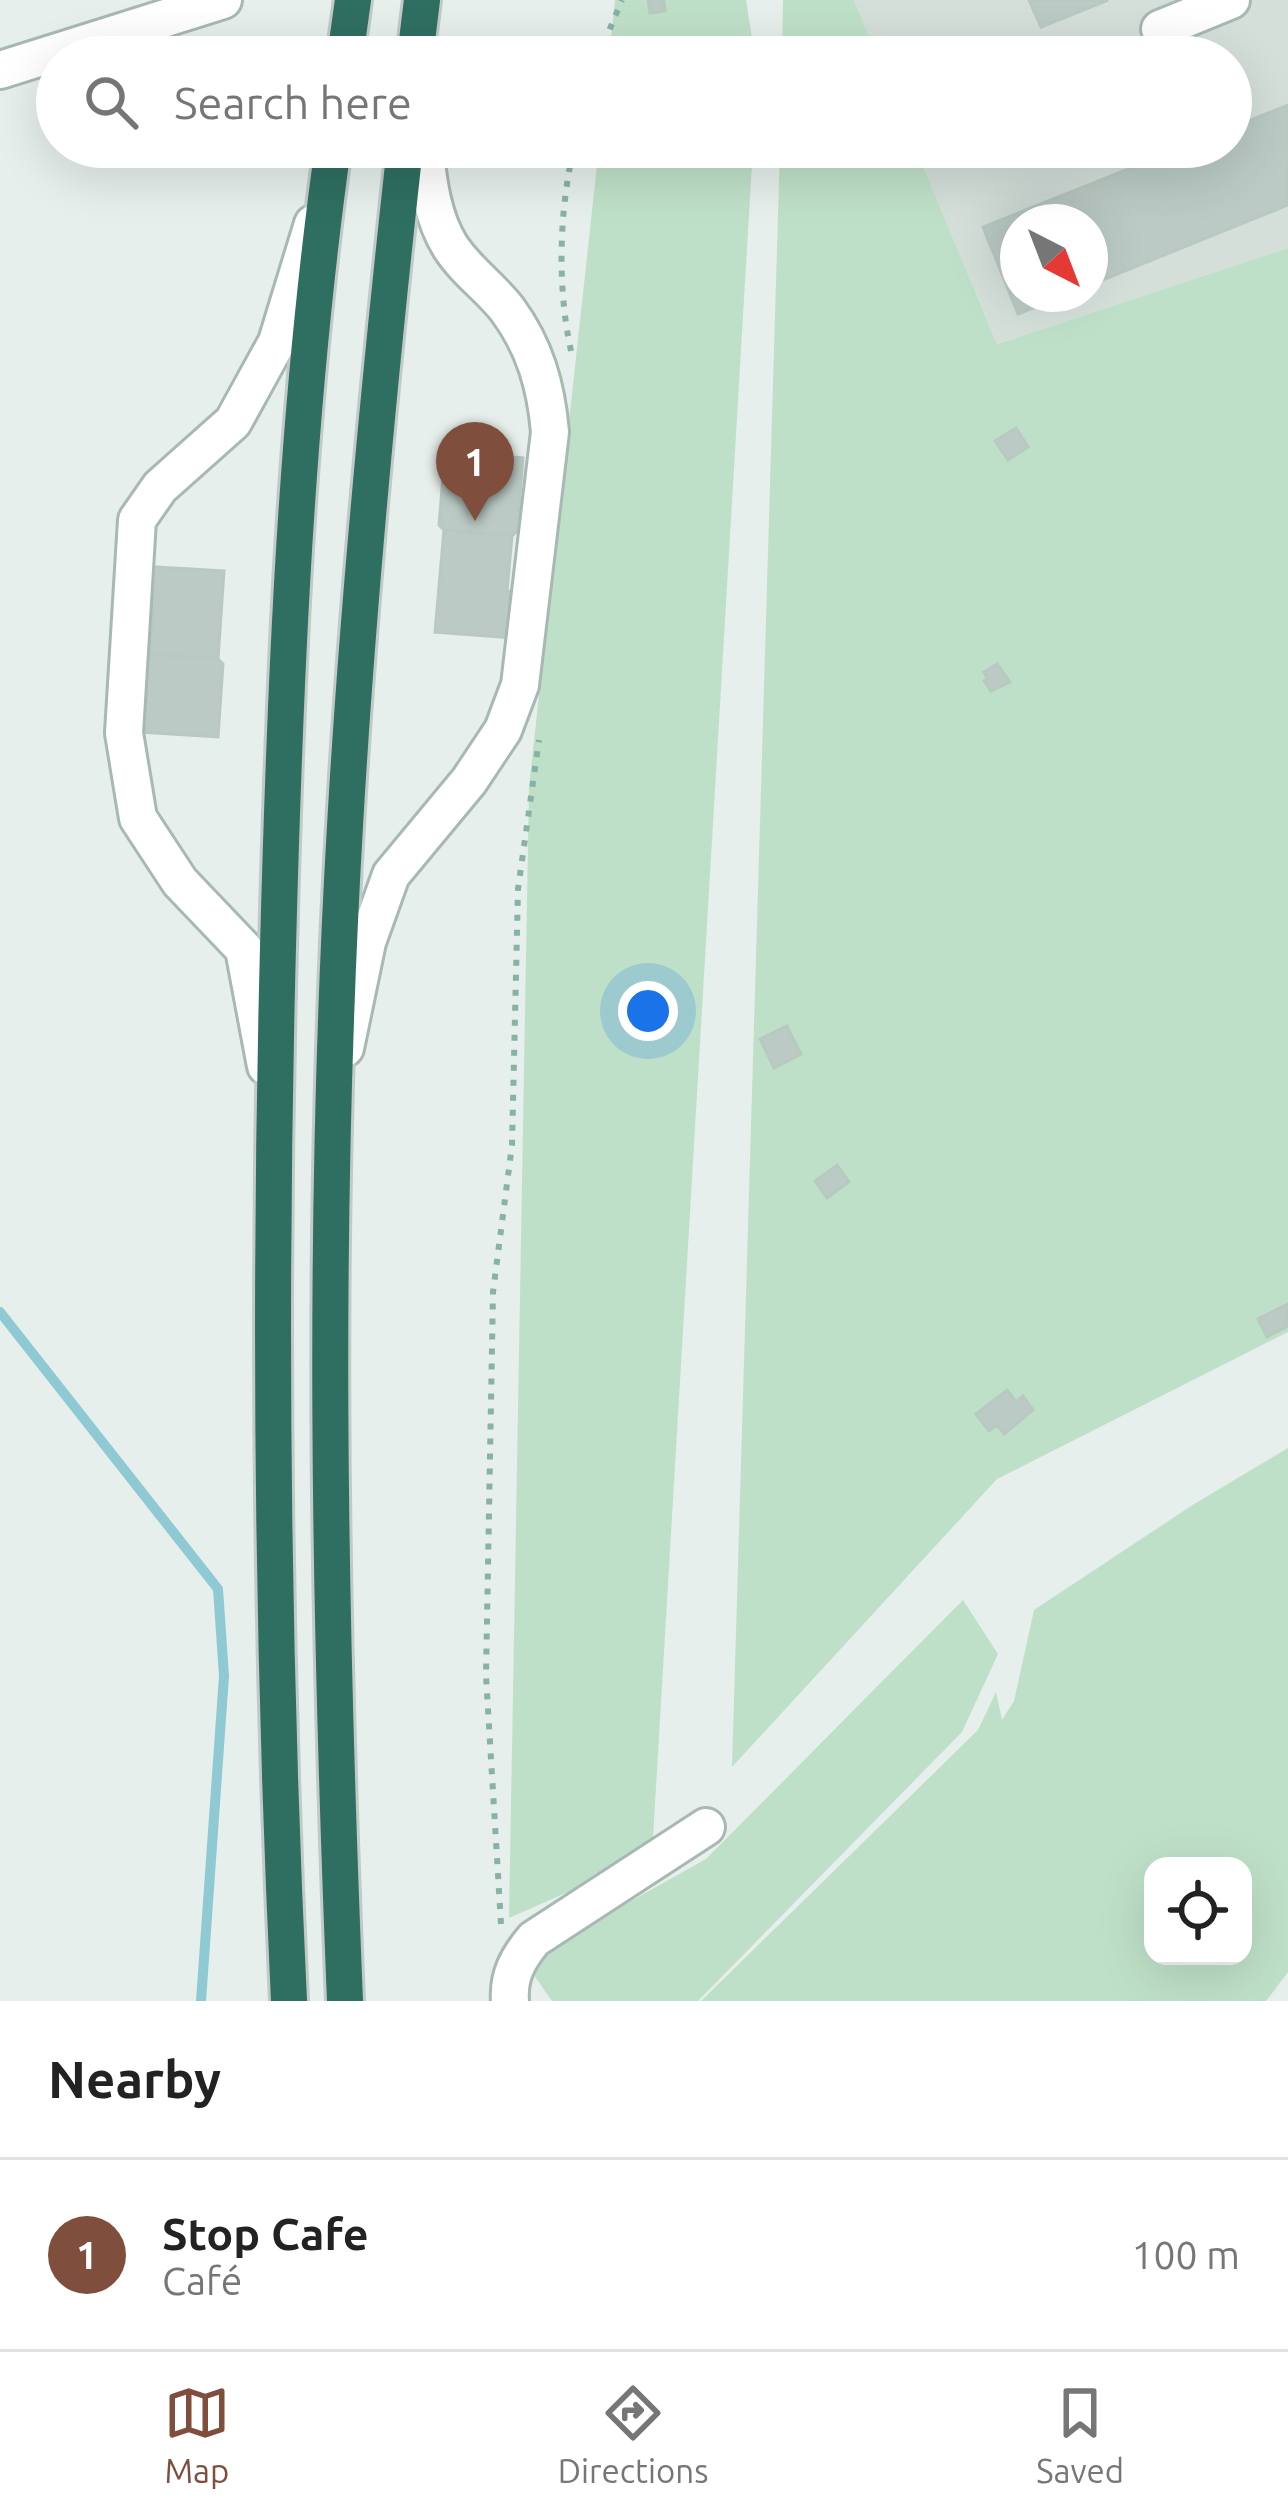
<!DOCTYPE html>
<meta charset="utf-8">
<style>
:root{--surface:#fff;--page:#f2f2f2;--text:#222;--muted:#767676;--line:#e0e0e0;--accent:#804e3d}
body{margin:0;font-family:Ubuntu,sans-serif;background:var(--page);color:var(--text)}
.controls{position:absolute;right:36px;bottom:36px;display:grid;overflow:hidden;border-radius:24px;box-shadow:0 12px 48px #0002}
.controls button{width:108px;height:108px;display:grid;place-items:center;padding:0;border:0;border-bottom:3px solid var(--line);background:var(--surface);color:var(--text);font:60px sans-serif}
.compass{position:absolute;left:1000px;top:204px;width:108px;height:108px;border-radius:50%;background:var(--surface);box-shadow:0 12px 48px #0002;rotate:138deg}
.you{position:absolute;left:648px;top:1011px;width:42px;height:42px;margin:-30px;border:9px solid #fff;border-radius:50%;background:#1a73e8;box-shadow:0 0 0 18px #1a73e833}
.badge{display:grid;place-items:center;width:78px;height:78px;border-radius:50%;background:var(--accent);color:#fff;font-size:39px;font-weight:700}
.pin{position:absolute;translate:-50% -99px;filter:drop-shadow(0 3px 6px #0008)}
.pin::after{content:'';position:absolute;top:63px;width:42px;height:36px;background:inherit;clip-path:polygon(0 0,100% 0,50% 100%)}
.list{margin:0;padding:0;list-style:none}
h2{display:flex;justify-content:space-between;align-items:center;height:156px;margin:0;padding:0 48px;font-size:51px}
h2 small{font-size:39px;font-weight:400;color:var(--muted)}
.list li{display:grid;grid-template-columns:78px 1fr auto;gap:36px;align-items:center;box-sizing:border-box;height:192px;padding:0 48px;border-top:3px solid var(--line)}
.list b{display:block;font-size:45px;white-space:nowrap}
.list p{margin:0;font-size:39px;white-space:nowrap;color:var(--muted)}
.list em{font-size:39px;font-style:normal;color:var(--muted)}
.icon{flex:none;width:66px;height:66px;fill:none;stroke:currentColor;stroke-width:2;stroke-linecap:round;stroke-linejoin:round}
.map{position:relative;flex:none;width:1288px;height:2001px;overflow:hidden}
.search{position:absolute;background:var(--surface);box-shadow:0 12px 48px #0002;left:36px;right:36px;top:36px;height:132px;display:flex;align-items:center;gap:30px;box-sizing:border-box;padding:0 42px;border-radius:66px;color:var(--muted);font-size:45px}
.sheet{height:348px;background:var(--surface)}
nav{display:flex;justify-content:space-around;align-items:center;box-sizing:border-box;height:168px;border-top:3px solid var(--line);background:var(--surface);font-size:33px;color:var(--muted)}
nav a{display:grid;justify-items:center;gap:6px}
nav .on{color:var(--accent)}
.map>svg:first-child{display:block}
.built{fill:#d4dfda;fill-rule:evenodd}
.green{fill:#bfe0c8;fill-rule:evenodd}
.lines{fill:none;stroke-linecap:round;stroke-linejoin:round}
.stream{stroke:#8ec9d4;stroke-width:10}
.building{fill:#bbcac4;stroke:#b8c9c2;stroke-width:3}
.minor-casing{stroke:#a8b8b2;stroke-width:42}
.highway-casing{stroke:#c2cac8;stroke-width:42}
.path{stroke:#86b3a5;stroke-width:6;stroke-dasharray:6 9;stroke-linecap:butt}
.minor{stroke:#fff;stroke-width:36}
.highway{stroke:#2f6f62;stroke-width:36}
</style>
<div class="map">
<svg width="1288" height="2001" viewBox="0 0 1288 2001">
<rect width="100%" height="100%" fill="#e6efeb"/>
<path class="built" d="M 854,0 L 1288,0 L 1288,248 L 997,344 L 915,147 L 1231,147 L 1231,57 L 878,57 ZM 1018,222 L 1090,222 L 1090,294 L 1018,294 Z"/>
<path class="green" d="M 615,0 L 746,0 L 755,57 L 609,57 Z
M 783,0 L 854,0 L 878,57 L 782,57 Z
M 599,147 L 753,147 L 652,1855 L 509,1918 L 529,787 Z
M 780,147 L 915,147 L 997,344 L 1288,248 L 1288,1332 L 997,1479 L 732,1767 Z
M 1288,1448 L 1288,1972 L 1266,2001 L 701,2001 L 978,1730 L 996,1692 L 1002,1720 L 1014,1701 L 1034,1610 L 1191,1506 ZM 1153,1866 L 1243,1866 L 1243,1956 L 1153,1956 Z
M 963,1600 L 998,1654 L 962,1732 L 698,2001 L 552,2001 L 524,1961 L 706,1859 Z"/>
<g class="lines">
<path class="stream" d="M 0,1312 L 218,1589 L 224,1676 L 201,2001"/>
</g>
<path class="building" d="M 648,0 L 664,0 L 665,11 L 650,13 Z
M 1029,0 L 1108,0 L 1041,27 Z
M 1288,105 L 1288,205 L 1090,285 L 1090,222 L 1018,222 L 1018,294 L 1067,294 L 1018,314 L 983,227 L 1183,147 L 1231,147 L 1231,128 Z
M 806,147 L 826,147 L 829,155 L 805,165 L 799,150 Z
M 1016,428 L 1028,447 L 1008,460 L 995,441 Z
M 445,452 L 523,458 L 517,531 L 512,536 L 444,530 L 439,525 Z
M 444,530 L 512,536 L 507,591 L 544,594 L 540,640 L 435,632 Z
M 122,565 L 224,571 L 218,659 L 150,654 L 153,610 L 119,608 Z
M 150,654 L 218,659 L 223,664 L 218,737 L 140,732 L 145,659 Z
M 997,664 L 1010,682 L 991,691 L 984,681 L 987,678 L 984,672 Z
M 787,1026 L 801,1054 L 774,1068 L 760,1039 Z
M 837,1165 L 849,1182 L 827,1198 L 815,1181 Z
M 1288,1304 L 1288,1326 L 1267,1337 L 1258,1319 Z
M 1007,1390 L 1016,1402 L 1023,1396 L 1033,1410 L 1004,1434 L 997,1425 L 989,1431 L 976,1414 Z"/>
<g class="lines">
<defs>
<path id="minor" d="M 1160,29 L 1231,0
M 0,70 L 223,0
M 345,1048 L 367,942 L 391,875 L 469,781 L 503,730 L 520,685 L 550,432 C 546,386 535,347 507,309 C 490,287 465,270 450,246 C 432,217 428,181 424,147
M 266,1066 L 244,949 L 180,882 L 138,818 L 124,733 L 137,520 L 160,487 L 233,422 L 277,342 L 313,224
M 510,2001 C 508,1976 518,1958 534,1939 L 706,1827"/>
<path id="highway" d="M 345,57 L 353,0
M 415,57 L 422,0
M 289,2001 C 272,1650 269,1298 278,947 C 285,681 296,411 333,147
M 345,2001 C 329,1610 322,1217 345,826 C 358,599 380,373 405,147"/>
</defs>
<use href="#minor" class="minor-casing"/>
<use href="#highway" class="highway-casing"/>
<path class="path" d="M 598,57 L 622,0
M 571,351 C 557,287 559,211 574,147
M 501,1924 L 486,1676 L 493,1292 L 512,1145 L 518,889 L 539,740"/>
<use href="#minor" class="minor"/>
<use href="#highway" class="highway"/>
</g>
</svg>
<div class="controls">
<button><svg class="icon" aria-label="locate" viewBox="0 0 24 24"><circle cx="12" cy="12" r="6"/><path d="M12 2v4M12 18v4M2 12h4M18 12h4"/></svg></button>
</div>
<svg class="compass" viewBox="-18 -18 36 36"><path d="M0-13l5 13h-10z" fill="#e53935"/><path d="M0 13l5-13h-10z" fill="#767676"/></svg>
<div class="you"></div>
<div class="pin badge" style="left:475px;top:521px">1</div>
<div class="search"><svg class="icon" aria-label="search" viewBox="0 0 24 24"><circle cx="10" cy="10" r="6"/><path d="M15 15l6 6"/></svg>Search here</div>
</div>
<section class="sheet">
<h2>Nearby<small></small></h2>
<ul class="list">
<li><span class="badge">1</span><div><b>Stop Cafe</b><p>Café</p></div><em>100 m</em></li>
</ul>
</section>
<nav>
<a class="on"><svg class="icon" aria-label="map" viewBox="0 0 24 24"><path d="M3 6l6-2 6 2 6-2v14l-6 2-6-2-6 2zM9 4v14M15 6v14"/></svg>Map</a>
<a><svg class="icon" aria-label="directions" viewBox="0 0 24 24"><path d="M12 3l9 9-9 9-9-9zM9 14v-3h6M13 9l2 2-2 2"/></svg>Directions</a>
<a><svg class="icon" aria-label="saved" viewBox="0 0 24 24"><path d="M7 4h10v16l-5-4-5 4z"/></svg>Saved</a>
</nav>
